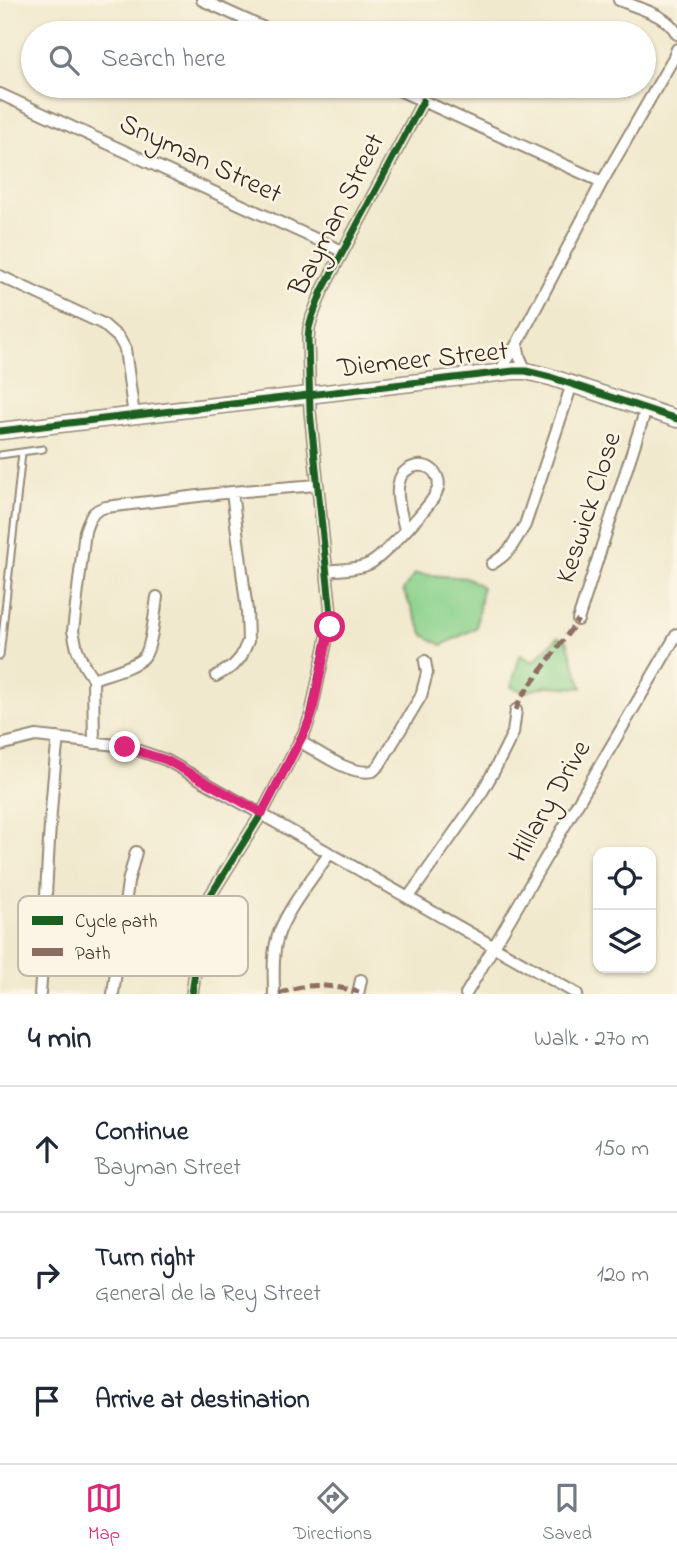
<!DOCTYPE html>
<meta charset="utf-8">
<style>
:root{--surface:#fff;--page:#f2f2f3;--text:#1f2937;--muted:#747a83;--line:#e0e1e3;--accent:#db2777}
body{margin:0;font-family:"Indie Flower",sans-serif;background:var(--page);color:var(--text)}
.controls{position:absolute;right:21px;bottom:21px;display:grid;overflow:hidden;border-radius:14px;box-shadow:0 2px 5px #0004}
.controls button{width:63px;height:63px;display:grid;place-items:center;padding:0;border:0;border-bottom:2px solid var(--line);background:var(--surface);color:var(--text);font:35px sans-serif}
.stop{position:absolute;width:21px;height:21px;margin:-16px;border:5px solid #db2777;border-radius:50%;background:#fff}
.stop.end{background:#db2777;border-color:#fff;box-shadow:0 2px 7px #0008}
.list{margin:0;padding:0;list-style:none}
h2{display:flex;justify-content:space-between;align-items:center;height:91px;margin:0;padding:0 28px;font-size:30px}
h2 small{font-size:23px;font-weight:400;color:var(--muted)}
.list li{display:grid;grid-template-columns:46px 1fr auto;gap:21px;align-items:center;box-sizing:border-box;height:126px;padding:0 28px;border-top:2px solid var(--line)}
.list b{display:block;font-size:26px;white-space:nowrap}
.list p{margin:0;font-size:23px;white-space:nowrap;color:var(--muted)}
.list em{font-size:23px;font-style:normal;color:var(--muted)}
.icon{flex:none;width:38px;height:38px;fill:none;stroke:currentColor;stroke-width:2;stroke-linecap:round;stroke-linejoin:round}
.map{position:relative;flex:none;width:677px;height:994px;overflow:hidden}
.search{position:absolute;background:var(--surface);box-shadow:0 2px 5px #0004;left:21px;right:21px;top:21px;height:77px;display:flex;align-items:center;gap:18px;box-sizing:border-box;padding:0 24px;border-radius:38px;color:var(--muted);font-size:26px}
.sheet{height:469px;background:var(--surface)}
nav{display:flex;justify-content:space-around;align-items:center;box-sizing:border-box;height:98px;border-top:2px solid var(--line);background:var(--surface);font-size:19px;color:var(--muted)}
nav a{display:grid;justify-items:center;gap:4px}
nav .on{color:var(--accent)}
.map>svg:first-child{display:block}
.green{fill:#8ad18b;stroke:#627e54;stroke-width:2}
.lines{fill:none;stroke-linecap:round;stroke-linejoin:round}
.lane-casing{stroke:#968a76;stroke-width:9}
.street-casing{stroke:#968a76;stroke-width:14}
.secondary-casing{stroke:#968a76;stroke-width:19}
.lane{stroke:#fff;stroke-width:5}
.street{stroke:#fff;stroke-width:10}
.secondary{stroke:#fff;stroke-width:16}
.quiet{stroke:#8d6e63;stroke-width:5;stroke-dasharray:10 5;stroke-linecap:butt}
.cycleway-casing{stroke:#fcf5e5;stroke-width:11}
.cycleway{stroke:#1b5e20;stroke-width:7}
.route{stroke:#db2777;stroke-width:9}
.labels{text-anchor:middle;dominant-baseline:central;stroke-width:5;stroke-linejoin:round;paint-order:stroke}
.street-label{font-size:28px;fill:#3b2a1e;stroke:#fcf5e5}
.key{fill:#fcf5e5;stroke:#c2b8a9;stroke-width:2}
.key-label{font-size:19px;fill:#3b2a1e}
</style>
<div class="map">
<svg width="677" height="994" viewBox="0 0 677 994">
<rect width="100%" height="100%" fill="#fcf5e5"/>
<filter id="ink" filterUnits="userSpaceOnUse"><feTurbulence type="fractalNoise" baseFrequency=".0143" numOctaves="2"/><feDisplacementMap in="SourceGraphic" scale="14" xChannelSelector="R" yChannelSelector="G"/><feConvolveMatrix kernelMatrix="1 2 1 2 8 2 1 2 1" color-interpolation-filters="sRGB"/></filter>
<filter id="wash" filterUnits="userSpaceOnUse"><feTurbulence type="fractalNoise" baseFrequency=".00686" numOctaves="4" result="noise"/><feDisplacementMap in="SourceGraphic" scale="28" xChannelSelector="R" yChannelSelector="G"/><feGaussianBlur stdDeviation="1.57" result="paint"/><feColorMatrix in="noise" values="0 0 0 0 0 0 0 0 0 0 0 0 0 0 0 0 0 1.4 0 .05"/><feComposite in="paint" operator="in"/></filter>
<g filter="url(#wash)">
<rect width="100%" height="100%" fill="#f1e9ce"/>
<path class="green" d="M 415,574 L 468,578 L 482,587 L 476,628 L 442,645 L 424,635 L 403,590 Z
M 558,637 L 567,641 L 582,688 L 547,686 L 525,692 L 511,687 L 520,655 L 533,662 Z"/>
</g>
<g filter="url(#ink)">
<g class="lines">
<defs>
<path id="lane" d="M 0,455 L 43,449
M 0,656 L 22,453"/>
<path id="street" d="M 202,0 L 275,33
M 619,0 C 638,8 668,15 677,34
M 390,86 L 602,182
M 0,94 L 342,251
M 0,276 L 103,324 L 119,338 L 125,349 L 134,416
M 517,344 L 520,358 L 526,371
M 500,371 L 517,344 L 602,182 L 674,57 L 677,49
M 492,564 L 503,556 L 510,549 L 525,525 L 572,384
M 326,571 C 340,569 357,570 369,564 C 381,559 429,507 435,495 C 438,490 440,485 438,479 C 432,459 403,463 399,482 C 395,497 402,515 405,530
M 578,620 L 646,409
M 216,676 L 233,666 L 241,657 L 248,641 L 247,611 L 232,492
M 93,679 C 106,674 135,667 144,657 C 152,647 155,610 157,597
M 299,741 C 319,752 350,776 373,771 L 380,764 L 421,696 L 427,673 L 425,661
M 94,743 L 93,679 L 84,665 L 77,649 L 73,631 L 85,531 C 89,519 92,510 106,507 L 232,492 L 317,485
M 0,745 L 36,736 L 125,746 L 166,760 L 577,994
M 408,898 L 478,799 L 495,769 L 513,733 L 516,710
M 40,994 C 47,909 47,823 58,738
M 113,994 L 128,882 L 136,852
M 192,994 L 202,916 L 207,901 L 262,813 L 306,729 L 311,714 L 326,643 L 331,614 L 310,411 L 308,339 L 309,328 L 312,317 L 322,291 L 423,101
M 274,994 C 274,976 272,956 277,939 C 283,914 314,876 329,854
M 358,994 L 361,980
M 466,994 L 677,634"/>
<path id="secondary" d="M 0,431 L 514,371 L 526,371 L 550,377 L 677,419"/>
</defs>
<use href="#lane" class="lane-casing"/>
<use href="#street" class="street-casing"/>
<use href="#secondary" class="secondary-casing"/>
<use href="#lane" class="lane"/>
<use href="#street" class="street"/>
<use href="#secondary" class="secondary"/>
<path class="quiet" d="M 516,710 L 520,699 L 578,620
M 279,994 C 310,981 327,985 359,992"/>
<defs>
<path id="cycleway" d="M 0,431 L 514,371 L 526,371 L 550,377 L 677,419
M 192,994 L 202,916 L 207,901 L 262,813 L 306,729 L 311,714 L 326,643 L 331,614 L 310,411 L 308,339 L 309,328 L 312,317 L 322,291 L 423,101"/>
</defs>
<use href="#cycleway" class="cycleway-casing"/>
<use href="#cycleway" class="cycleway"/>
</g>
</g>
<g class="lines" filter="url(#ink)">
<path class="route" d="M 125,747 L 166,760 L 262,813 L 306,729 L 312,714 L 330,627"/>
</g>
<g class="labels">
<g class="street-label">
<text transform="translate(200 160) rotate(25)">Snyman Street</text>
<text transform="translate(338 215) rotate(-63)">Bayman Street</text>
<text transform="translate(423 361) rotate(-6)">Diemeer Street</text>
<text transform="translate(590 508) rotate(-72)">Keswick Close</text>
<text transform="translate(551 802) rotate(-60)">Hillary Drive</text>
</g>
</g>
<rect x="18" y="896" width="230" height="80" rx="10" class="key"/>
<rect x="32" y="916" width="31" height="9" fill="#1b5e20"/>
<rect x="32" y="948" width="31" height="8" fill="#8d6e63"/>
<g class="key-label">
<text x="75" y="927">Cycle path</text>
<text x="75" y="959">Path</text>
</g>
</svg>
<div class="controls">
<button><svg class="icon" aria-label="locate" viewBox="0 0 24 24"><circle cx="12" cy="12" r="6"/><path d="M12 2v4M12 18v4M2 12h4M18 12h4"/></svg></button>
<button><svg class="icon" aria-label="layers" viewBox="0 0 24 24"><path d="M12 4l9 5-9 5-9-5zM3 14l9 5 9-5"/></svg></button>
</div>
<div class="stop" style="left:330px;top:627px"></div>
<div class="stop end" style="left:125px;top:747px"></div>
<div class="search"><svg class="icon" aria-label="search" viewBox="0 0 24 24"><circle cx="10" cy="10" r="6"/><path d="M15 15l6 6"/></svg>Search here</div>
</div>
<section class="sheet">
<h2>4 min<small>Walk · 270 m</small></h2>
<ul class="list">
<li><svg class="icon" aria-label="ahead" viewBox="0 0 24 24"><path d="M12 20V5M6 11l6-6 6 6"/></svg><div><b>Continue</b><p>Bayman Street</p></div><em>150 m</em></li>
<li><svg class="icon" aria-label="right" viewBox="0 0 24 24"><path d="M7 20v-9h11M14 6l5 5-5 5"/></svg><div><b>Turn right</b><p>General de la Rey Street</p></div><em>120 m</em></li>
<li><svg class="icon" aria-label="arrive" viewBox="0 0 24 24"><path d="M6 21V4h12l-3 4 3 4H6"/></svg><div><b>Arrive at destination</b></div></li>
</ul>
</section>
<nav>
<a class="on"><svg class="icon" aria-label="map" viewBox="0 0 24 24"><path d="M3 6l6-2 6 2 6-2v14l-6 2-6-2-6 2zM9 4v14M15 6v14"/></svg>Map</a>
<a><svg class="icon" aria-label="directions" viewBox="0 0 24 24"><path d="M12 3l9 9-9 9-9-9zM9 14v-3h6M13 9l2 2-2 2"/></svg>Directions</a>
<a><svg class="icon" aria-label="saved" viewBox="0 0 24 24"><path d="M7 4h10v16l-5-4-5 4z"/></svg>Saved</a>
</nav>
